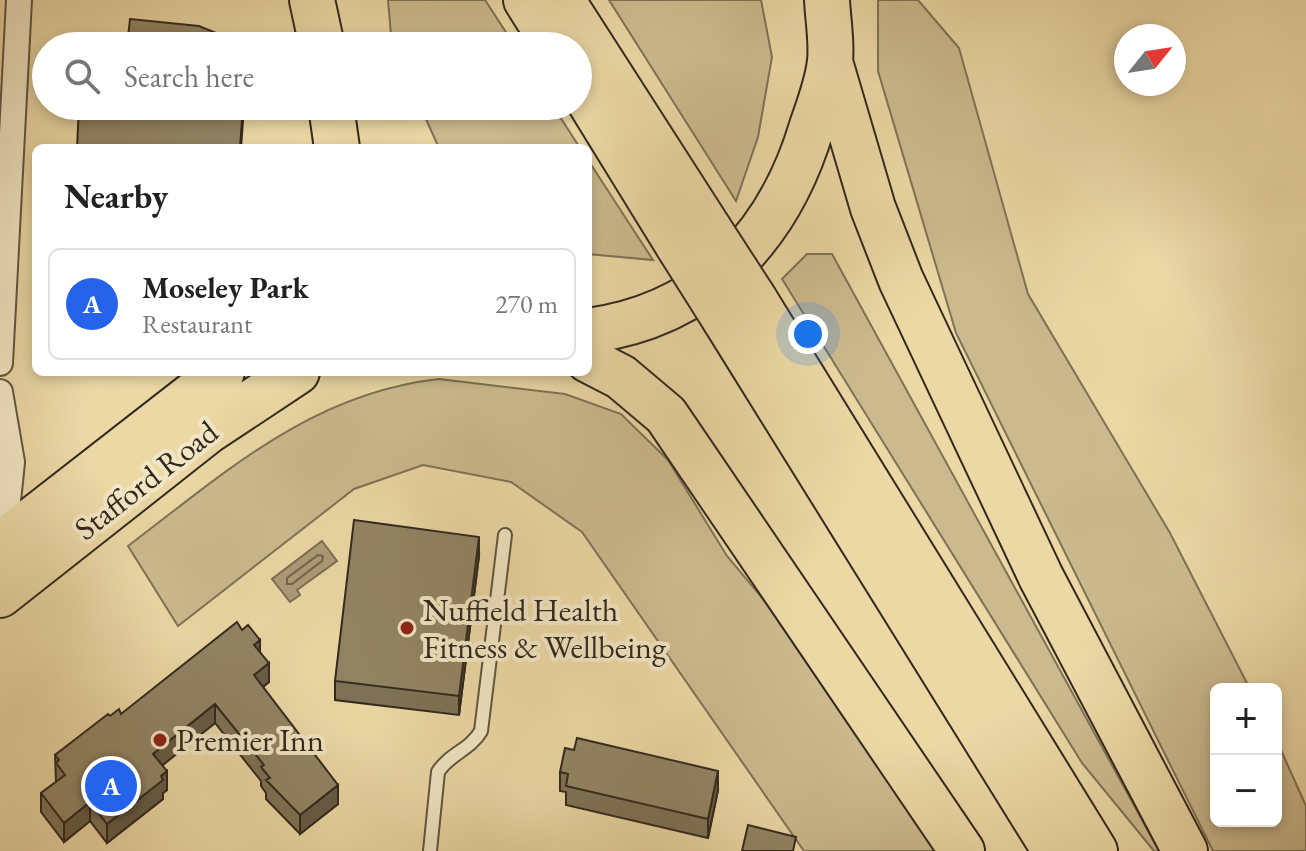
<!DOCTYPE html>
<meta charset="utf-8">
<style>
:root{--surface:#fff;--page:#f2f2f2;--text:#222;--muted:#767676;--line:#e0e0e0;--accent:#2563eb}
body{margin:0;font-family:"EB Garamond",serif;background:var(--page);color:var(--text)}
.controls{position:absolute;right:24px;bottom:24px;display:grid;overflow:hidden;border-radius:12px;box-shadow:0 4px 12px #0003}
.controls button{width:72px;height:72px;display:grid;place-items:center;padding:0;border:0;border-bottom:2px solid var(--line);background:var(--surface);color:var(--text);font:40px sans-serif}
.compass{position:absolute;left:1114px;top:24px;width:72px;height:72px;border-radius:50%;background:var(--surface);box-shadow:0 4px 12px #0003;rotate:60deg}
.you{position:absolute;left:808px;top:334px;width:28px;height:28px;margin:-20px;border:6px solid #fff;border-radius:50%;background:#1a73e8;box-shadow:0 0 0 12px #1a73e833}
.badge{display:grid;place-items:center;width:52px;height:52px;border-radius:50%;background:var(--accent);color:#fff;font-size:26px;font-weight:700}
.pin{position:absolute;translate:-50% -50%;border:4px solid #fff;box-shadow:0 2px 8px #0006}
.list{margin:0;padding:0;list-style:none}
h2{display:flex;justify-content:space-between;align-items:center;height:104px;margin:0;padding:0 32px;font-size:34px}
h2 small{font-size:26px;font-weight:400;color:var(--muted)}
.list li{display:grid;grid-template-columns:52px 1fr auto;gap:24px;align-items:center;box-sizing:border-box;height:112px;margin:0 16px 16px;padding:0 16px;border:2px solid var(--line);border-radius:12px}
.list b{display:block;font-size:30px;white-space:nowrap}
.list p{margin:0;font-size:26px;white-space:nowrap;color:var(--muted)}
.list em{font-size:26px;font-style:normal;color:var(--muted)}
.icon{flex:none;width:44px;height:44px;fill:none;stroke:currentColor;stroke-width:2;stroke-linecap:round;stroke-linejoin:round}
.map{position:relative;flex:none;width:1306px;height:851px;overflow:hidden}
.search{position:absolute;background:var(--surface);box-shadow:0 4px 12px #0003;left:32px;top:32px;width:560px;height:88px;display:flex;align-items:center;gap:20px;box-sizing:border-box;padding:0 28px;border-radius:44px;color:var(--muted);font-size:30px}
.panel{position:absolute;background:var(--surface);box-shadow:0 4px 12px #0003;left:32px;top:144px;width:560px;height:232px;border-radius:12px}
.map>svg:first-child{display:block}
.green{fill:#ccba8e;stroke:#7f7256;stroke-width:2}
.water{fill:#ac9c77;stroke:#7b6e53;stroke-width:2}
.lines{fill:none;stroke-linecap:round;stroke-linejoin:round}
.shore{stroke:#6f624a;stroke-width:2}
.lane-casing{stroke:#605540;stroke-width:16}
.street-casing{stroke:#605540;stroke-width:28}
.highway-casing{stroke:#32291e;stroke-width:48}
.lane{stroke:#f2e6c4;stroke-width:12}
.street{stroke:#f2e6c4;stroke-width:24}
.highway{stroke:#ebd8a5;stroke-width:44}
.highway-bridge-casing{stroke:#32291e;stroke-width:48;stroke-linecap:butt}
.highway-bridge{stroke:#ebd8a5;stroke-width:44}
.wall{fill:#7e7256;stroke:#32291e;stroke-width:2}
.shaded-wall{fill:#665c46;stroke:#32291e;stroke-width:2}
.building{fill:#928464;stroke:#32291e;stroke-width:2}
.poi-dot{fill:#8f2418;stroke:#f2e6c4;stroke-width:3}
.labels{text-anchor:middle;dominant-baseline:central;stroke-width:8;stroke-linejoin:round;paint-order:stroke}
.street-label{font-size:32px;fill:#32291e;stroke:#f2e6c4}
.poi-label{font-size:32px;fill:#32291e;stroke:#f2e6c4;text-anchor:start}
</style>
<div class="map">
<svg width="1306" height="851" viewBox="0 0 1306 851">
<rect width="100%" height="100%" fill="#ebd8a5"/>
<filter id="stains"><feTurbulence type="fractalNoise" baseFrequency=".0025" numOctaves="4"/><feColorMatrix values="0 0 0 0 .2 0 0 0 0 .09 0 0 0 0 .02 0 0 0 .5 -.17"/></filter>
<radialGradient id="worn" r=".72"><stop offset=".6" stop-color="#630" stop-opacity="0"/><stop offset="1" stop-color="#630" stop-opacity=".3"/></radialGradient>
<path class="green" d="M 388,0 L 485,0 L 515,46 L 392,46 Z
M 609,0 L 761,0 L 772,57 L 758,137 L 736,201 Z
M 878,0 L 918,0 L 959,48 L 1028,294 L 1170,533 L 1250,689 L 1216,689 L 1216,821 L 1276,821 L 1276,739 L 1306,806 L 1306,851 L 1213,851 L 956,333 L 878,71 Z
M 420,106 L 553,106 L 580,148 L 439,148 Z
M 588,160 L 653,260 L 588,254 Z
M 807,254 L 832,254 L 1159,851 L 1154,851 L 1082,763 L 782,279 Z
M 439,379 L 565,394 L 621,414 L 668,460 L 727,556 L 835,685 L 947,851 L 804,851 L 582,532 L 511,482 L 423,465 L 354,489 L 178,626 L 128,546 C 226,472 312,393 439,379 Z"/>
<path class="water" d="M 322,541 L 337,561 L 297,590 L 300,595 L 290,602 L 272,579 Z"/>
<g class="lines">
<path class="shore" d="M 318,555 L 323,556 L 322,561 L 292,584 L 287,584 L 287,578 Z"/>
<defs>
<path id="lane" d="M 430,851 L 438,772 C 449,754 470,750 481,731 L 505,535"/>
<path id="street" d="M 0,363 L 19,0
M 0,392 L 12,462 L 8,501 L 0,507"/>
<path id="highway" d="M 312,0 L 322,46
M 526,0 L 555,46
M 562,0 L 709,229
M 830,62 L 873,208 L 901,280 L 1041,577 L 1185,851
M 578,83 L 679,247
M 331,106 L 337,148
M 755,300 L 1095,851
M 725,320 L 1055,851
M 588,331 C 706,315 779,237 812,126 C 819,106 828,82 830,61 C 832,41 828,20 827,0
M 588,360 L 621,377 L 666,415 L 962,851
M 0,545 L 222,372
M 0,595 L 208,431 L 297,372"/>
</defs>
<use href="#lane" class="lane-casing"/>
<use href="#street" class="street-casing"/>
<use href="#highway" class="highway-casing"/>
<use href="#lane" class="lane"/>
<use href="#street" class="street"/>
<use href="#highway" class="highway"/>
<defs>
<path id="highway-bridge" d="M 709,229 L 755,300
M 679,247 L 725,320"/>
</defs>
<use href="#highway-bridge" class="highway-bridge-casing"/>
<use href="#highway-bridge" class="highway-bridge"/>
</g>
<path class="wall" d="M 479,556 L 459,715 L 335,700 L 335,681 Z
M 260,652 L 269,682 L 263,687 L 338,804 L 300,834 L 266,799 L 266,793 L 261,786 L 261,781 L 215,723 L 162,765 L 167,790 L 163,793 L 163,799 L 107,843 L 90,821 L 64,842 L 41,812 L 41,793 L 56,782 L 55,755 L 110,716 L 121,714 Z
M 560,772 L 718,790 L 708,838 L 566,805 L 566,792 L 560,791 Z"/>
<path class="shaded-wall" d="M 243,106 L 244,106 L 241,148 L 240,148 Z
M 479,537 L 479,556 L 459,715 L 459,696 Z
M 260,640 L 260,659 L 254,645 Z
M 269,663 L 269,682 L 254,694 L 254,675 Z
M 215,704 L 215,723 L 153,773 L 153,754 Z
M 167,771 L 167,790 L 163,793 L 163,799 L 107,843 L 107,824 Z
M 718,771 L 718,790 L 708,838 L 708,819 Z
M 338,785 L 338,804 L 300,834 L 300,815 Z
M 90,802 L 90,821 L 64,842 L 64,823 Z"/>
<path class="building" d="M 130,19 L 199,26 L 226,37 L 235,46 L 127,46 Z
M 79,106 L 243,106 L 240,148 L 77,148 Z
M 354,520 L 479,537 L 459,696 L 335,681 Z
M 237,622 L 242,630 L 248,625 L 260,640 L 254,645 L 269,663 L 254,675 L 338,785 L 300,815 L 266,780 L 270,778 L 261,767 L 264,765 L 215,704 L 153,754 L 167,771 L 161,776 L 163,780 L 107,824 L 90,802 L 64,823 L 41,793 L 65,775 L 56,763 L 59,760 L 55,755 L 108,714 L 110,716 L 119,709 L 121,714 Z
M 577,738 L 718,771 L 708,819 L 566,786 L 568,774 L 560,772 L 565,748 L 574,750 Z
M 748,825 L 796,837 L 793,851 L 742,851 Z"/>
<g class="poi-dot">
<circle cx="407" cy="628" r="8"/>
<circle cx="160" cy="740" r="8"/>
</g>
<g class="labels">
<g class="street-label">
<text transform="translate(146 480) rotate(-38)">Stafford Road</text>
</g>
<g class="poi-label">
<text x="423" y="610">Nuffield Health<tspan x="423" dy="37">Fitness &amp; Wellbeing</tspan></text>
<text x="176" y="740">Premier Inn</text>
</g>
</g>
<rect width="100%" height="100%" filter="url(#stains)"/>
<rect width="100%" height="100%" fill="url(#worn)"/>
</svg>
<div class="controls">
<button>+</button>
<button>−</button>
</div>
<svg class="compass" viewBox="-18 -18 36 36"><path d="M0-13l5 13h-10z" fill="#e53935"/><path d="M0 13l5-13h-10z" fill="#767676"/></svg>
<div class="you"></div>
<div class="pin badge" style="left:111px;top:786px">A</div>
<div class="search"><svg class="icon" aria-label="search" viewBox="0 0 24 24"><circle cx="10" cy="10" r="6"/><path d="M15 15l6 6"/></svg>Search here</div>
<section class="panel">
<h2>Nearby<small></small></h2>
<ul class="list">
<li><span class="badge">A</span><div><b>Moseley Park</b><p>Restaurant</p></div><em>270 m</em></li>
</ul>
</section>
</div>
